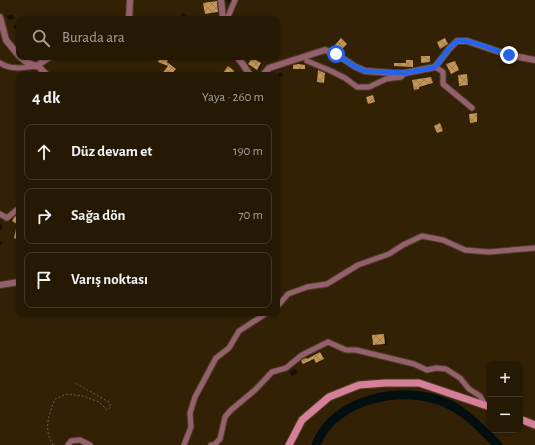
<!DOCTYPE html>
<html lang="tr">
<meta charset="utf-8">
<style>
:root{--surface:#261904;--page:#2e220e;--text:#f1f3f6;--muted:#a4a09a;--line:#423826}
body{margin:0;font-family:"Alegreya Sans",sans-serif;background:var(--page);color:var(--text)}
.controls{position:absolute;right:12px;bottom:12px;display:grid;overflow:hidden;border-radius:8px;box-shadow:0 1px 3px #0004}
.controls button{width:36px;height:36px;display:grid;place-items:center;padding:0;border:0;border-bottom:1px solid var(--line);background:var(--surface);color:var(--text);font:20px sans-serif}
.stop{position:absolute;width:12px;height:12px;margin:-9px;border:3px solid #2563eb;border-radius:50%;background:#fff}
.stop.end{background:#2563eb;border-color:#fff;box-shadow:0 1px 4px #0008}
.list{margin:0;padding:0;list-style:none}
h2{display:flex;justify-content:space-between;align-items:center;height:52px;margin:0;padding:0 16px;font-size:17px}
h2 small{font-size:13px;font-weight:400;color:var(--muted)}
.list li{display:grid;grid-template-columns:26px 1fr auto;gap:12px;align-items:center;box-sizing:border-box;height:56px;margin:0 8px 8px;padding:0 8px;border:1px solid var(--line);border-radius:8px}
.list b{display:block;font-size:15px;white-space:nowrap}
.list em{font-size:13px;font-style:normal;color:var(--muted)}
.icon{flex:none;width:22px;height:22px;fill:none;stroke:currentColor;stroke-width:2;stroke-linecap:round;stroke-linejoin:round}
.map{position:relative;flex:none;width:535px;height:445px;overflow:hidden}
.search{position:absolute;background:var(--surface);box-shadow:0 1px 3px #0004;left:16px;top:16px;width:264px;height:44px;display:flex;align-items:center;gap:10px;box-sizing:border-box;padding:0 14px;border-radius:8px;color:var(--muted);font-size:15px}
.panel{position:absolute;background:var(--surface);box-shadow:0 1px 3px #0004;left:16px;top:72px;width:264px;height:244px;border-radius:8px}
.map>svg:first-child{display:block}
.shadow{fill:#0007}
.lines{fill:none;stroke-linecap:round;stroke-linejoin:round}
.river{stroke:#030e10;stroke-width:9}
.building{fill:url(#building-cross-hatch)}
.minor-casing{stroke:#4f3e25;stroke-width:7}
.tertiary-casing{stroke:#4f3e25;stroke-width:8}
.secondary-casing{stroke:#4f3e25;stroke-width:9}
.path{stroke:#6e5e47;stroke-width:1;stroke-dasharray:2 2;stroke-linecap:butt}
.minor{stroke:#95606e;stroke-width:5}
.tertiary{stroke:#95606e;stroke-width:6}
.secondary{stroke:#d58098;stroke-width:7}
.route{stroke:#2563eb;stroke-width:5}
</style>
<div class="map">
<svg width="535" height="445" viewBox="0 0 535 445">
<defs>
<pattern id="building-cross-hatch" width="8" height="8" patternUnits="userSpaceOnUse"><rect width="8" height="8" fill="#c59555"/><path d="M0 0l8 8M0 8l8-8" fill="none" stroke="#9e7c4d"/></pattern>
</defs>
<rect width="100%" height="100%" fill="#332106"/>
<path class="shadow" d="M 226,0 L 233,0 L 231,4 L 227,2 Z
M 216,2 L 218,3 L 219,13 L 208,14 L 206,13 Z
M 182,12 L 188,16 L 187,19 L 181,18 Z
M 12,14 L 15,19 L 8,20 L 6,16 Z
M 18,23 L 19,31 L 18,32 L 13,26 Z
M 161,57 L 169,59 L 168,63 L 176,70 L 174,74 L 171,72 L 169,75 L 167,75 L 169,66 Z
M 252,59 L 262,64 L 259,70 L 250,64 Z
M 159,72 L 163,75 L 157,75 Z
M 280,72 L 284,75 L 277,80 L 277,75 Z
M 466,75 L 469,85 L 461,86 L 460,86 Z
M 431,78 L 433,84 L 419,87 L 420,89 L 414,89 Z
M 476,114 L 478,123 L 471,122 Z
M 0,224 L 3,227 L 0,231 Z
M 0,241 L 3,242 L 0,247 Z
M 384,335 L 386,337 L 387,345 L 376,345 L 374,344 Z
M 320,353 L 324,360 L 318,363 L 316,359 L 304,364 L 302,361 Z
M 294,368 L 298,373 L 292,376 L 289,372 Z"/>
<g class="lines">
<path class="river" d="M 316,445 C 333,398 405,384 446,403 C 467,412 482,430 498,445"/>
</g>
<path class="building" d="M 217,1 L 218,12 L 205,14 L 203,3 Z
M 341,38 L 347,44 L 341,50 L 335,45 Z
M 445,38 L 448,44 L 440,49 L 437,42 Z
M 421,56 L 430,56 L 430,62 L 421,63 Z
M 160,57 L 169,57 L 167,62 L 176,69 L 171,75 L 161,75 L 168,66 L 158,62 Z
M 252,58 L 261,63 L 257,70 L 248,64 Z
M 406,60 L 413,60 L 413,67 L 394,66 L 394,63 L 406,63 Z
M 455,61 L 459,70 L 451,74 L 446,64 Z
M 298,64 L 305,65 L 305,69 L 293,69 L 293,65 Z
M 228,66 L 234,71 L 232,75 L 227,75 L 223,73 Z
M 318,70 L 325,73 L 324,83 L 317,82 Z
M 467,74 L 468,85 L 459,86 L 458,75 Z
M 431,77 L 433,83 L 419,87 L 419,89 L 414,90 L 412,80 Z
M 373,95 L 375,102 L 368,104 L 366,97 Z
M 477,113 L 477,122 L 470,123 L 469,114 Z
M 440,123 L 443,131 L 437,133 L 434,126 Z
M 15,216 L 19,218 L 19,240 L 14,238 L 17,224 L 12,221 Z
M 384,334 L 385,344 L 373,345 L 372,335 Z
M 320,352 L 324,359 L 316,363 L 314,359 L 303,364 L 301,361 L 303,359 L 306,358 L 307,359 Z"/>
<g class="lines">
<defs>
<path id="minor" d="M 227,19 L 235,0
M 307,61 L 331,71 L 345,78 L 357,87 L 369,87 L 386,79 L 401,77 L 405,73
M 0,63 C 11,70 23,68 36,66
M 435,67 L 443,72 L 443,84 L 472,108
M 0,214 L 7,218 L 19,208
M 277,307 L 288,294 L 307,287 L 327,284 L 358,265 L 389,254 L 403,245 L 422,236 L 443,240 L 465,250 L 489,252 L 535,248
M 68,445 L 71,441 L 80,440 L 90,445
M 184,445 L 191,427 L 190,413 L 195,397 L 216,358 L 229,348 L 239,331 L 267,313
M 211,445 L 214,445 L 220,439 L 225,417 L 231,410 L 255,390 L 272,372 L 286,368 L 302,355 L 328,342 L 346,350 L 356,350 L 414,364 L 427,370 L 436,368 L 446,369 L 460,378 L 469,389 L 480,396 L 485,405"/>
<path id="tertiary" d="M 221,0 L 223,19
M 0,17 L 6,40 L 19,56
M 129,19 L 130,0
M 20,57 L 26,62 L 39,67 L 47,75
M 237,57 L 242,63 L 250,75
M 36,66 L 50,57
M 263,75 L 269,68 L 325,50 L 336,54 L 354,66 L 365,71 L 393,73 L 405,73 L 435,67 L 449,49 L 457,41 L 467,41 L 509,55 L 535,60
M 0,285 L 19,282"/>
<path id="secondary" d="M 520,419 L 535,425
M 289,445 L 302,420 L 329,397 L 359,385 L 385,383 L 419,383 L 490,407"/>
</defs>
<use href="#minor" class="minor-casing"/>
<use href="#tertiary" class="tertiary-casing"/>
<use href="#secondary" class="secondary-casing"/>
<path class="path" d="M 53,445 C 43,429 49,414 55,399 L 66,394 L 83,396 L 99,402 L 107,410 L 111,407 L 109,402 L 75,383"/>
<use href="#minor" class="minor"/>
<use href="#tertiary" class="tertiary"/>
<use href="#secondary" class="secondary"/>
</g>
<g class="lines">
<path class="route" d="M 336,54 L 354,66 L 365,71 L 405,73 L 435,67 C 440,61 450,44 458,41 C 467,38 499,52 509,55"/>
</g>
</svg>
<div class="controls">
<button>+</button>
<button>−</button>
</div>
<div class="stop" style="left:336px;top:54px"></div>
<div class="stop end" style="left:509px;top:55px"></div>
<div class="search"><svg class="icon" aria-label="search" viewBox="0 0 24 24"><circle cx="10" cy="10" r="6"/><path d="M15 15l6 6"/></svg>Burada ara</div>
<section class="panel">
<h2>4 dk<small>Yaya · 260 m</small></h2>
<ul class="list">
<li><svg class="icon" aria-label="ahead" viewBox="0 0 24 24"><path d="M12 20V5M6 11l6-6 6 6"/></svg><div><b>Düz devam et</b></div><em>190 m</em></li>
<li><svg class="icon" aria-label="right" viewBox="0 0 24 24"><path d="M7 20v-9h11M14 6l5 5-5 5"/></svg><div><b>Sağa dön</b></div><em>70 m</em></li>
<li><svg class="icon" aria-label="arrive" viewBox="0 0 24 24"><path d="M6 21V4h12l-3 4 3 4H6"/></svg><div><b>Varış noktası</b></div></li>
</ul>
</section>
</div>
